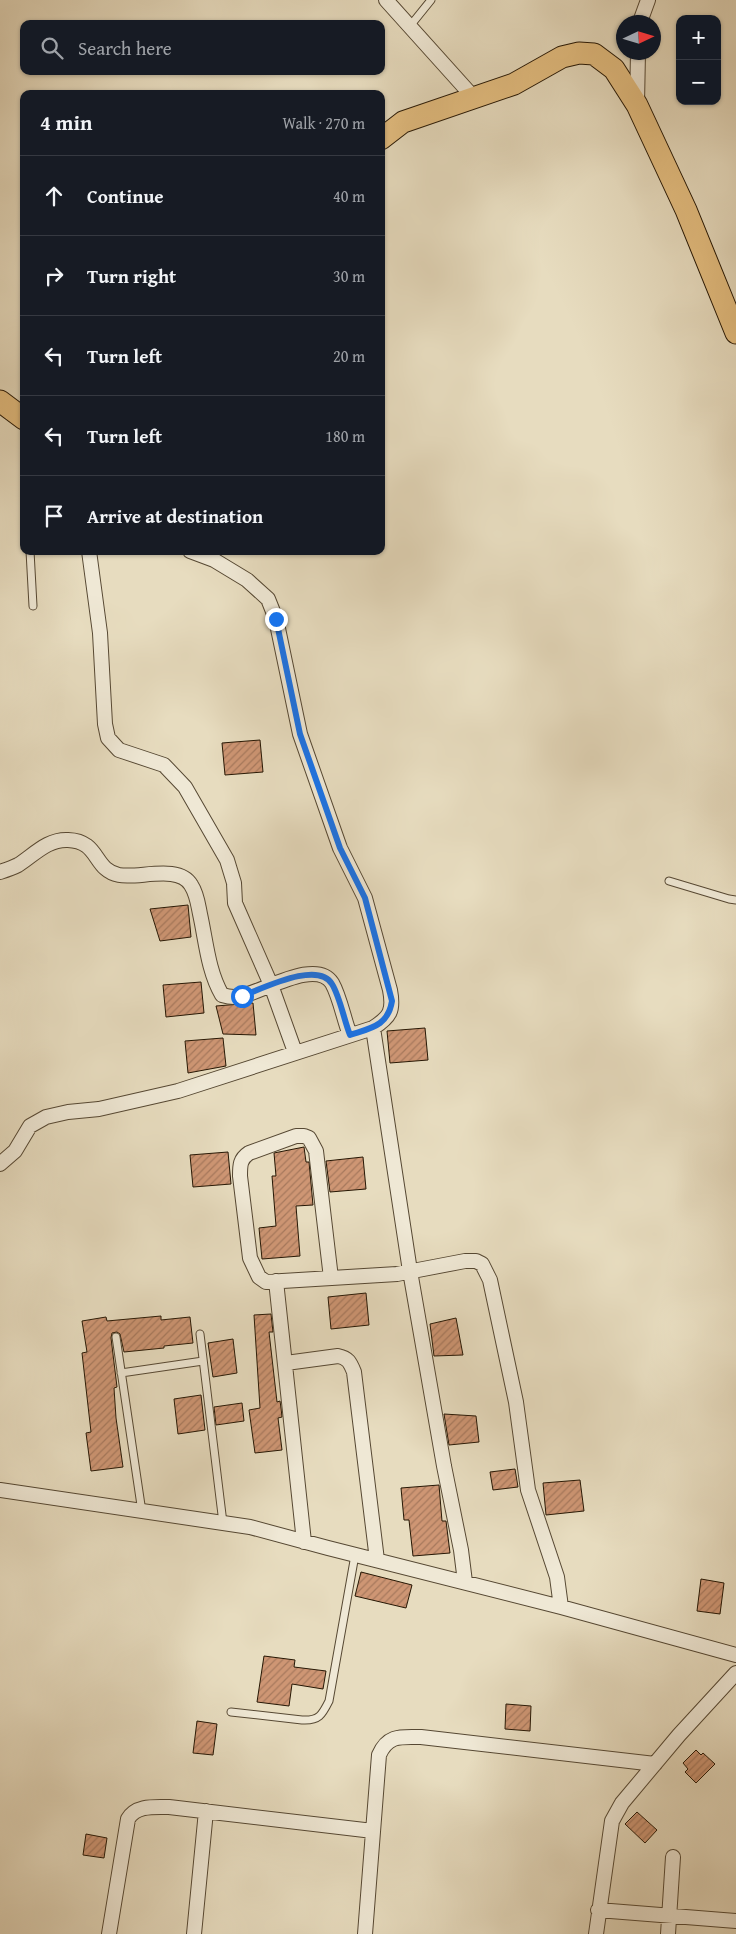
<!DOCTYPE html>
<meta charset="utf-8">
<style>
:root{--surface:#171b24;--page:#242831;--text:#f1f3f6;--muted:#9ea1a6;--line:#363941}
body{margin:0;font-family:"Gentium Book Plus",serif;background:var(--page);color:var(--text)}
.controls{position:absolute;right:15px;top:15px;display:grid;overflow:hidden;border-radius:10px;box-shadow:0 1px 4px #0004}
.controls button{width:45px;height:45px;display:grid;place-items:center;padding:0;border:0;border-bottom:1px solid var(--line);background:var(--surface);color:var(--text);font:25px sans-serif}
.compass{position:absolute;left:616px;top:15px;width:45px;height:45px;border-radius:50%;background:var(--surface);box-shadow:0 1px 4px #0004;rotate:86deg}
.stop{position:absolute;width:15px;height:15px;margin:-11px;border:4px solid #1a73e8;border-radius:50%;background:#fff}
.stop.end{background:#1a73e8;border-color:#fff;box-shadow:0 1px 5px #0008}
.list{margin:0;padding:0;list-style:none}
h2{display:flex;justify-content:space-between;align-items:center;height:65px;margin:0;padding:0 20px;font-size:21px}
h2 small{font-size:16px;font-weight:400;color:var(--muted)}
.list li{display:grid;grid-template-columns:32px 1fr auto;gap:15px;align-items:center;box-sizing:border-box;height:80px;padding:0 20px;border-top:1px solid var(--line)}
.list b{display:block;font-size:19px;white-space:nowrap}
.list em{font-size:16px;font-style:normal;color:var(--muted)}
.icon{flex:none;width:28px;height:28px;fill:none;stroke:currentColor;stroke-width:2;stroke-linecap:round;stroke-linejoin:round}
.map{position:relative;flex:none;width:736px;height:1934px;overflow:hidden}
.search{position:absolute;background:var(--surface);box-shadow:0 1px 4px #0004;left:20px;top:20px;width:365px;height:55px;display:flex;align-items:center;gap:12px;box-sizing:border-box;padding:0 18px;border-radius:10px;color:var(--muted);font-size:19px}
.panel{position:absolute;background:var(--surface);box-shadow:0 1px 4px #0004;left:20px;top:90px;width:365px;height:465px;border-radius:10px}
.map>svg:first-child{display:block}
.building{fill:url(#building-hatch);stroke:#261704}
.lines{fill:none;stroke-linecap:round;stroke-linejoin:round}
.lane-casing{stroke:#564833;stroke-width:9}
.street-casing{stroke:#564833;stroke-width:16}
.primary-casing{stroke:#261704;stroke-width:23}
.lane{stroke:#efe8d5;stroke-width:7}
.street{stroke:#efe8d5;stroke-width:14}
.primary{stroke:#e4be80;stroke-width:21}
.route{stroke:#1a73e8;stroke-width:6}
</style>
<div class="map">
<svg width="736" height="1934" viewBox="0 0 736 1934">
<defs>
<pattern id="building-hatch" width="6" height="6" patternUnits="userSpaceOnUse" patternTransform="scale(1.25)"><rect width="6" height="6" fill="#ce9674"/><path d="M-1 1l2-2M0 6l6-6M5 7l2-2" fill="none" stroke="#a7795d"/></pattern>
</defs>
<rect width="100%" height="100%" fill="#e7dcbf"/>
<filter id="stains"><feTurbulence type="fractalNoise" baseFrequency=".004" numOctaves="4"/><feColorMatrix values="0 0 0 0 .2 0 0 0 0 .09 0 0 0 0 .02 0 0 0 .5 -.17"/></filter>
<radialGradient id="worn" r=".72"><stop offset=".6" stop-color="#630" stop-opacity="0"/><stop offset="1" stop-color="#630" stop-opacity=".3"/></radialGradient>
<path class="building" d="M 260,740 L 263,772 L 225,775 L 222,743 Z
M 188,905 L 191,937 L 160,941 L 150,909 Z
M 201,982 L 204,1013 L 166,1017 L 163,985 Z
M 253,1003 L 256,1035 L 223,1034 L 216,1006 Z
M 425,1028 L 428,1060 L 390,1063 L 387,1031 Z
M 223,1038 L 226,1066 L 188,1073 L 185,1041 Z
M 304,1147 L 306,1162 L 309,1162 L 313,1205 L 296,1206 L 300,1256 L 262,1259 L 259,1228 L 276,1226 L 272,1176 L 276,1176 L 274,1153 Z
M 228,1152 L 231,1184 L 193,1187 L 190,1155 Z
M 363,1157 L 366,1189 L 330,1192 L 326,1161 Z
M 366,1293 L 369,1325 L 331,1329 L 328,1297 Z
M 271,1314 L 273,1332 L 269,1332 L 277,1402 L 280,1401 L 281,1408 L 282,1417 L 278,1418 L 282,1450 L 255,1453 L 249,1410 L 260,1408 L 254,1315 Z
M 161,1316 L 161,1320 L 190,1317 L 193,1343 L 164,1346 L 164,1348 L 124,1352 L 120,1334 L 117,1332 L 112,1333 L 111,1338 L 117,1387 L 114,1388 L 116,1418 L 123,1467 L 91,1471 L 86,1433 L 91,1432 L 82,1353 L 87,1352 L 82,1321 L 106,1317 L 107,1321 Z
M 456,1318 L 463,1355 L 434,1356 L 430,1324 Z
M 233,1339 L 237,1373 L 213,1377 L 208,1343 Z
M 201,1395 L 205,1430 L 178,1434 L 174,1399 Z
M 242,1403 L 244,1421 L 216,1425 L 214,1407 Z
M 444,1414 L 476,1416 L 479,1442 L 449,1445 Z
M 515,1469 L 518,1487 L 493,1490 L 490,1472 Z
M 580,1480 L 584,1511 L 546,1515 L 543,1483 Z
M 439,1485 L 442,1521 L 446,1521 L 450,1553 L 413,1556 L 409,1520 L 404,1520 L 401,1488 Z
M 361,1572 L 412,1585 L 406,1608 L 355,1596 Z
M 701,1579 L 724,1583 L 720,1614 L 697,1611 Z
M 264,1656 L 295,1660 L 294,1667 L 326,1671 L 323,1689 L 292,1684 L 289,1706 L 257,1702 Z
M 506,1704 L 531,1706 L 530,1731 L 505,1729 Z
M 197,1721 L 217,1724 L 213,1755 L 193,1753 Z
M 696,1750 L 701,1755 L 703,1753 L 715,1764 L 696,1783 L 685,1772 L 688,1769 L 683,1763 Z
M 637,1812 L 657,1830 L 645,1843 L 625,1824 Z
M 86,1834 L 107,1838 L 104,1858 L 83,1855 Z"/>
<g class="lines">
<defs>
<path id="lane" d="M 410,26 L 431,0
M 30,551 L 33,606
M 669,881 L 729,899 L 736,900
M 200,1334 L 223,1523
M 116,1337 L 142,1512
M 121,1373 L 203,1361
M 231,1712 L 302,1720 C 319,1721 322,1715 329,1701 L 355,1555"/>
<path id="street" d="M 386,0 L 475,99
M 640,22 L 648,0
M 637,104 L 638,52
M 89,551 L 100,633 L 105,724 L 108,738 L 119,750 L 164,765 L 185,787 L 227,860 L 234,883 L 235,903 L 271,985 L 295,1052
M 0,872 C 6,870 12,868 18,865 C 34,855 47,839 68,840 C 100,841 93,870 119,875 C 138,879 179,864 191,885 C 197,894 198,904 200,914 C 206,941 208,971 222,995 C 229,997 234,998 241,996 C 263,992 316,958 332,983 C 340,997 344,1020 350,1035
M 373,1028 L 410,1271 L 444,1466 L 461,1550 L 465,1582
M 0,1164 L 15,1151 L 30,1126 L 46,1117 L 68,1112 L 99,1109 L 178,1091 L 373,1028 C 390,1017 394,1011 390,990 L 365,898 L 340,848 L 300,734 L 276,619 L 268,599 L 247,580 L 214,560 L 190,551
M 331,1278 L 316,1151 L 309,1138 L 304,1136 L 296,1136 L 249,1153 C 240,1159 240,1165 240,1176 L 250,1258 L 259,1277 L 266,1282 L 397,1274 L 465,1261 L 476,1261 L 482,1264 L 490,1280 L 516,1402 L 528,1490 L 557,1577 L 561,1607
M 276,1281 L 304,1542
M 286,1363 L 338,1356 C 348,1358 350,1362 354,1372 L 377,1560
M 0,1490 L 250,1527 L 328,1548 L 561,1607 L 736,1655
M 598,1910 L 736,1921
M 109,1934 L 128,1819 C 136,1805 154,1807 169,1807 L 373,1831
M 194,1934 L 206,1811
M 365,1934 L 379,1755 C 388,1734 402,1737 421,1737 L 655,1764
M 596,1934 L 612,1821 L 622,1803 L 679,1735 L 736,1673
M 668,1934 L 673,1857"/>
<path id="primary" d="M 381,139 L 403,122 L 514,84 L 562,57 L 579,53 L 594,54 L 614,69 L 637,105 L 686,210 L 736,333
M 0,401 L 24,419"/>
</defs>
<use href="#lane" class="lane-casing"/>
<use href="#street" class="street-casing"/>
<use href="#primary" class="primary-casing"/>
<use href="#lane" class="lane"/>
<use href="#street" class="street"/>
<use href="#primary" class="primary"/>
</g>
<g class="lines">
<path class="route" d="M 242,996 C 262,989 318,960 332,984 C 340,997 344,1020 350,1035 C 371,1028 388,1026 392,1001 L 365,898 L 340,848 L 300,734 L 276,619"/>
</g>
<rect width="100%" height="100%" filter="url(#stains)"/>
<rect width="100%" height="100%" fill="url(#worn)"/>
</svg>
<div class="controls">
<button>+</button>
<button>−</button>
</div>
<svg class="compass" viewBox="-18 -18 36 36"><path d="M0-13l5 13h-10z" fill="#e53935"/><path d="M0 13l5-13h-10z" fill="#9ea1a6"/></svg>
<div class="stop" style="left:242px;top:996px"></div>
<div class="stop end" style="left:276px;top:619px"></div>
<div class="search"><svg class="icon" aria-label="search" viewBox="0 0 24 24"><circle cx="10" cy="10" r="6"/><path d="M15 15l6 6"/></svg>Search here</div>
<section class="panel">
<h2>4 min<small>Walk · 270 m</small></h2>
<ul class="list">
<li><svg class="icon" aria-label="ahead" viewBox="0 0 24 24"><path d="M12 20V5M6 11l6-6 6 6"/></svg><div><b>Continue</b></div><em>40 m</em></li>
<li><svg class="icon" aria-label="right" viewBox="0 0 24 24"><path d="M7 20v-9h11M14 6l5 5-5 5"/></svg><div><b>Turn right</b></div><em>30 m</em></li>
<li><svg class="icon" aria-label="left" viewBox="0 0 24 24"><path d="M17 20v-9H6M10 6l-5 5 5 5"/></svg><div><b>Turn left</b></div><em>20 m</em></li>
<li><svg class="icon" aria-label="left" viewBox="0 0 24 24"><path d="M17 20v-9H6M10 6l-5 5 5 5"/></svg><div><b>Turn left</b></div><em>180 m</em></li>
<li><svg class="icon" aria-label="arrive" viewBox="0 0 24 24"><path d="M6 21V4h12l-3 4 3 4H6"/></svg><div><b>Arrive at destination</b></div></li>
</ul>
</section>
</div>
